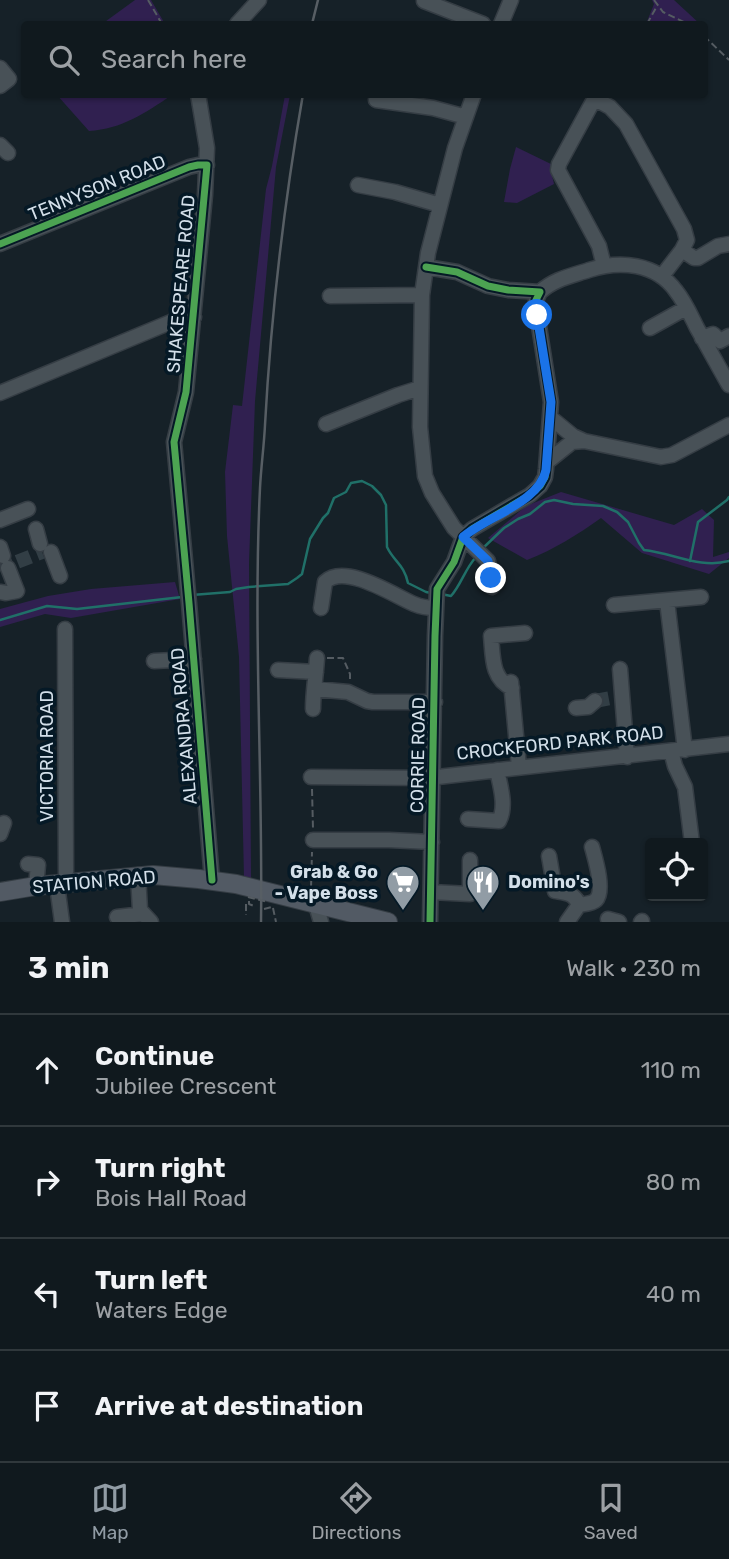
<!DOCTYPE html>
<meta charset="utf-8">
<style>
:root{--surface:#10191e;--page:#1e262b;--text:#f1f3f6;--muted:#9ca0a4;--line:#30383c;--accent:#919ca5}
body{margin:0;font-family:Rubik,sans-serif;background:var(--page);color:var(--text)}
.controls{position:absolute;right:21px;bottom:21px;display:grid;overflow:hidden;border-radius:7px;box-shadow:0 2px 5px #0004}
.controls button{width:63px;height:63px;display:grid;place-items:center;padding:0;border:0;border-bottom:2px solid var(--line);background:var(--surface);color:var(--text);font:35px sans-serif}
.stop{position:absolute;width:21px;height:21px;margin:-16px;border:5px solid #1a73e8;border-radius:50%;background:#fff}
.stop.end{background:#1a73e8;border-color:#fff;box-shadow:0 2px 7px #0008}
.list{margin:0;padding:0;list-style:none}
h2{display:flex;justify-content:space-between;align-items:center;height:91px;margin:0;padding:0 28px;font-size:30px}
h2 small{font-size:23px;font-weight:400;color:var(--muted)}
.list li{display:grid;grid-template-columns:46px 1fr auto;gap:21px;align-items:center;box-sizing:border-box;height:112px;padding:0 28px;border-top:2px solid var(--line)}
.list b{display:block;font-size:26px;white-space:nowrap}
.list p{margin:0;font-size:23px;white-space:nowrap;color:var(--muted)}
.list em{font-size:23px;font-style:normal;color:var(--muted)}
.icon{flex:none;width:38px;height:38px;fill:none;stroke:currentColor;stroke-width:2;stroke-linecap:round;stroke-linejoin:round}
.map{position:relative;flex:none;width:729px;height:922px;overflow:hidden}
.search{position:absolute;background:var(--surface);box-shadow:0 2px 5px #0004;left:21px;right:21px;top:21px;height:77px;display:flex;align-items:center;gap:18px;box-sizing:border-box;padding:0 24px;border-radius:7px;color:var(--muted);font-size:26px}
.sheet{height:539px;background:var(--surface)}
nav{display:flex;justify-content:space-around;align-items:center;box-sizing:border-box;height:98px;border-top:2px solid var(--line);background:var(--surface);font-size:19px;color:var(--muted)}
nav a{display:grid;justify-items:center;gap:4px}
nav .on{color:var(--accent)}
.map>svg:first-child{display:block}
.green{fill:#302050}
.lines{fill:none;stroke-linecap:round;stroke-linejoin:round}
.stream{stroke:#207068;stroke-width:2.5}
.minor-tunnel{stroke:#323e45;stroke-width:14;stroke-dasharray:14 7;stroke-linecap:butt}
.minor-casing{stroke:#353d44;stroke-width:17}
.major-casing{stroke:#353d44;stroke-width:20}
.path{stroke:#555c62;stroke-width:2;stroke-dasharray:7 3.5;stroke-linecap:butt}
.minor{stroke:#485157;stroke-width:14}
.major{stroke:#525a64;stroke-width:18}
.rail{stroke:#575e64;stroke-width:2.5}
.path-bridge{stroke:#555c62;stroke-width:2;stroke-dasharray:7 3.5;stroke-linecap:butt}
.cycleway-casing{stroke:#051926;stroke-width:11}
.cycleway{stroke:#4ca352;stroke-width:7}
.route{stroke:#1a73e8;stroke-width:9}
.labels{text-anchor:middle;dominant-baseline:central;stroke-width:7;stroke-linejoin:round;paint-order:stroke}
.street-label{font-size:18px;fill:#d3dfe9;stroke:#051926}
.poi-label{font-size:18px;font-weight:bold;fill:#d3dfe9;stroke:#051926;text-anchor:end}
</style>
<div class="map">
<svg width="729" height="922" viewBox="0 0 729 922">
<rect width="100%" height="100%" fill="#162128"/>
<path class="green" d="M 135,0 L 151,0 L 165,24 L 102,24 Z
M 652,0 L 674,0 L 700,24 L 646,24 L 654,4 Z
M 57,95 L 172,95 C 145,113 122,129 89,131 Z
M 285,95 L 290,95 L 276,167 L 255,401 L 249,563 L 251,878 L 244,877 L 239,657 L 227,536 L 225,472 L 233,405 L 242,406 L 266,189 L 272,166 Z
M 516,147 L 553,165 L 551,171 L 554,184 L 517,203 L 504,202 L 510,169 Z
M 561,492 L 674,525 L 702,509 L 714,520 L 713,557 L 729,552 L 729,558 L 709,574 L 642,553 L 601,518 C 577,535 555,549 527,560 L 488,538 L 526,506 Z
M 175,582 L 180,599 L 71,618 L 45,614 L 0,627 L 0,609 L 48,596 L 91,589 Z"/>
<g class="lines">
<path class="stream" d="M 482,549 L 504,528 L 518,519 L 530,514 L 545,502 L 554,500 L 573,504 L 603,506 L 617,512 L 628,522 L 639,543 L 644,550 C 673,553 700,569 729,561
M 690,561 L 698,522 L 727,500 L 729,497
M 441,594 L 451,596 C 461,585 465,569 476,557
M 192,595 L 230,592 L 236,589 L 249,587 L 288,584 L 297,578 L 302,574 L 310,539 L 323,518 L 328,513 L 334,498 L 346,492 L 351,483 L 362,481 L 372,486 L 381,495 L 386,505 L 387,547 C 394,562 404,564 408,583 L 426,592 L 431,593
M 0,620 L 47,606 L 77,609 L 182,597"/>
<path class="minor-tunnel" d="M 3,557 L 7,566 L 42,552
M 595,701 L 611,698"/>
<defs>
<path id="minor" d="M 424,1 L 483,24
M 237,24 L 259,0
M 501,24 L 511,0
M 0,68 L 9,79 L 0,86
M 198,94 L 207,148 L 205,195 L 186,392 L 174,442 L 189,603 L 212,880
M 474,94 L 455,148 L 428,253 L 422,295 L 420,427 L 425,476 L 432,493 L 454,528 L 488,561 L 492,587
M 597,94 L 559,164 L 558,170 L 599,246 L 604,266
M 595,99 L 610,107 L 626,124 L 684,229 L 687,240 L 682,250 L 662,276
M 376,100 L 433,108 L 466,117
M 0,145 L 8,153
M 358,185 L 395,192 L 440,205
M 0,244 L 189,167 L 198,165 L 207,165
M 682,250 L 694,258 L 698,258 L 718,246 L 729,244
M 426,267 L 457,272 L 488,286 L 508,290 L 540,292 L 536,300 L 536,307 L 551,402 L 546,469 L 545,477 L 540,486 L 530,495 L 472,529 L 463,537 L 454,562 L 437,589 L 435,636 L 430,922
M 540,292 C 554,279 571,276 589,270 C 620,260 656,263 676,291 C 685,302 691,316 697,328 C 708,347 718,366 729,385
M 330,296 L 422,295
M 650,328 L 686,308
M 702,338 L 713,334 L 720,341 L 729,336
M 0,393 L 178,319 L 194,317
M 551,418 L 573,436 L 584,441
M 326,424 L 398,395 L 420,388
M 547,462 L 572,442 L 584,441 L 661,457 L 672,455 L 729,425
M 0,520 L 28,509
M 36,529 L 40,544
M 0,547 L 3,556
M 51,552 L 60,576
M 0,592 L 6,593 L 17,591 L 8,568
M 667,601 L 685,750
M 614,605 L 701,597
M 321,608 L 325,582 C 345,563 393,595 414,604 C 421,607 429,608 436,608
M 65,629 L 66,874 L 67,884
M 154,661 L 194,659
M 620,669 L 627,757
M 278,670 L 316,672
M 511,682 L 519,767
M 512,688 C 491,679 493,656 491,636 L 525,633
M 315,689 L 348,692 L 367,701 L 373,702 L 435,702
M 576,708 L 588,707 L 595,701
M 313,709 C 313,692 316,675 317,658
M 671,751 L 675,766 L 685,787 L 692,843
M 311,777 L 429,778 L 729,744
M 468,819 L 499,821 C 507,806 500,785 497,770
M 0,834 L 4,823
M 313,840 L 389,840 L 432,842
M 549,856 L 555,891 C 566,893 575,893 579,905 C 584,904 592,904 596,900 C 605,891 595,858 592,847
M 28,864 L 38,865 L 36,886
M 138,875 L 140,910 L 151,922
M 57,885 L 62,922
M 431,892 L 470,894 L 470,860
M 316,905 L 321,922
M 117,917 L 143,914
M 608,919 L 619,922
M 567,922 L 579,905
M 641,922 L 642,921"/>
<path id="major" d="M 0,892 L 36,886 L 153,875 L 199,879 L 236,884 L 388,922"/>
</defs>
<use href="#minor" class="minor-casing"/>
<use href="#major" class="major-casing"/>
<path class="path" d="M 148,0 L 162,24
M 654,0 L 663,12 L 688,24
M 647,24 L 657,6
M 704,36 L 729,60
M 327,658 L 343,658 L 350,674 L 350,680
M 312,789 L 313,829
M 311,888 L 312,852
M 249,901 L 249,904 L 254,906
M 246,904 L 246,915
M 273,908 L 276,922
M 264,909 L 272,907"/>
<use href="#minor" class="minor"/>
<use href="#major" class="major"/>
<path class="rail" d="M 312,24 L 318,0
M 261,922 C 263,778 253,633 260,488 C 261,467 264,446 265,425 C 271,314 284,204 303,94"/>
<path class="path-bridge" d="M 248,897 L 268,902"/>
<defs>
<path id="cycleway" d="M 0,244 L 189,167 L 198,165 L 207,165 L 186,392 L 174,442 L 189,603 L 212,880
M 426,267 L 457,272 L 488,286 L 508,290 L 540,292 L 536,300 L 536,307 L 551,402 L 546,469 L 545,477 L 540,486 L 530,495 L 472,529 L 463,537 L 454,562 L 437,589 L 435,636 L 430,922"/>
</defs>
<use href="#cycleway" class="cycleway-casing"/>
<use href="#cycleway" class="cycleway"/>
</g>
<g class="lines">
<path class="route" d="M 491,578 L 488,561 L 463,537 C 486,517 540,502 546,470 L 551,402 L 537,315"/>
</g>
<defs>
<symbol id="supermarket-pin" viewBox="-11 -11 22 30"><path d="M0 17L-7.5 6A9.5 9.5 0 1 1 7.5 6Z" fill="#919ca5" stroke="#051926"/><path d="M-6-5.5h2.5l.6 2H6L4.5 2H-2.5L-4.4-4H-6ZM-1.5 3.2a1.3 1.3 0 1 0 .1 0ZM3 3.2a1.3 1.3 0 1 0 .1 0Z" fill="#fff"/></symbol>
<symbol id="restaurant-pin" viewBox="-11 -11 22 30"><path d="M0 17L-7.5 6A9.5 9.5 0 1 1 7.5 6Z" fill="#919ca5" stroke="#051926"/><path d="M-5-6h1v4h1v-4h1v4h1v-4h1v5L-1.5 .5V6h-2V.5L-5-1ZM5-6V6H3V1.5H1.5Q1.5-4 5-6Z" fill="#fff"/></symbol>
</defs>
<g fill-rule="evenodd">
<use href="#supermarket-pin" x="384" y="863" width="38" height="52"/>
<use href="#restaurant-pin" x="464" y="863" width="38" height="52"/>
</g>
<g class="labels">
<g class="street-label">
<text transform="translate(97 188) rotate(-22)">TENNYSON ROAD</text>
<text transform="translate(181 284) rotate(-85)">SHAKESPEARE ROAD</text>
<text transform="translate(184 726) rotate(-95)">ALEXANDRA ROAD</text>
<text transform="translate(560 743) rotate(-6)">CROCKFORD PARK ROAD</text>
<text transform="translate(418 755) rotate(-89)">CORRIE ROAD</text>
<text transform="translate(47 756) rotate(-90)">VICTORIA ROAD</text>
<text transform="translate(94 882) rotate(-5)">STATION ROAD</text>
</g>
<g class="poi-label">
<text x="378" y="872">Grab &amp; Go<tspan x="378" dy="21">- Vape Boss</tspan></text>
<text x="508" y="882" text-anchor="start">Domino's</text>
</g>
</g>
</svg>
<div class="controls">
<button><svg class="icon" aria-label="locate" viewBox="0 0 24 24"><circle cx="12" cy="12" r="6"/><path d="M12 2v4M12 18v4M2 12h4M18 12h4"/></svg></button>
</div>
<div class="stop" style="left:537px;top:315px"></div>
<div class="stop end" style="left:491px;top:578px"></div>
<div class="search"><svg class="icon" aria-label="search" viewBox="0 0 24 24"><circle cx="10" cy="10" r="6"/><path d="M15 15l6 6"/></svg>Search here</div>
</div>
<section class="sheet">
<h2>3 min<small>Walk · 230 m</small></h2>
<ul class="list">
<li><svg class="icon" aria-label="ahead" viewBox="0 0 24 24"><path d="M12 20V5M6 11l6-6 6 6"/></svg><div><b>Continue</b><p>Jubilee Crescent</p></div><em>110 m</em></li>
<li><svg class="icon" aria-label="right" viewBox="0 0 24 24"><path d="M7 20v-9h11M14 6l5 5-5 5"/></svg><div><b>Turn right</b><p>Bois Hall Road</p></div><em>80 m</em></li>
<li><svg class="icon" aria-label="left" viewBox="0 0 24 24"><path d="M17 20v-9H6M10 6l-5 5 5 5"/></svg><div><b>Turn left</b><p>Waters Edge</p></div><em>40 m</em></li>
<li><svg class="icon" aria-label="arrive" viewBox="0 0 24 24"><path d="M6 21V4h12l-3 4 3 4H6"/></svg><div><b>Arrive at destination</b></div></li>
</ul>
</section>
<nav>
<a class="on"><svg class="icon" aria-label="map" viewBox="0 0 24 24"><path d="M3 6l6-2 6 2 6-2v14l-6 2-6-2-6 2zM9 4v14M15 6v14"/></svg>Map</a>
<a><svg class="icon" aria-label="directions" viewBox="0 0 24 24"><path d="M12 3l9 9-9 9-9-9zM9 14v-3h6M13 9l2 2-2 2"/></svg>Directions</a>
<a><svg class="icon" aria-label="saved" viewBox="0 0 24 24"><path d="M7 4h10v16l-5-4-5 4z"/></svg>Saved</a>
</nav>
